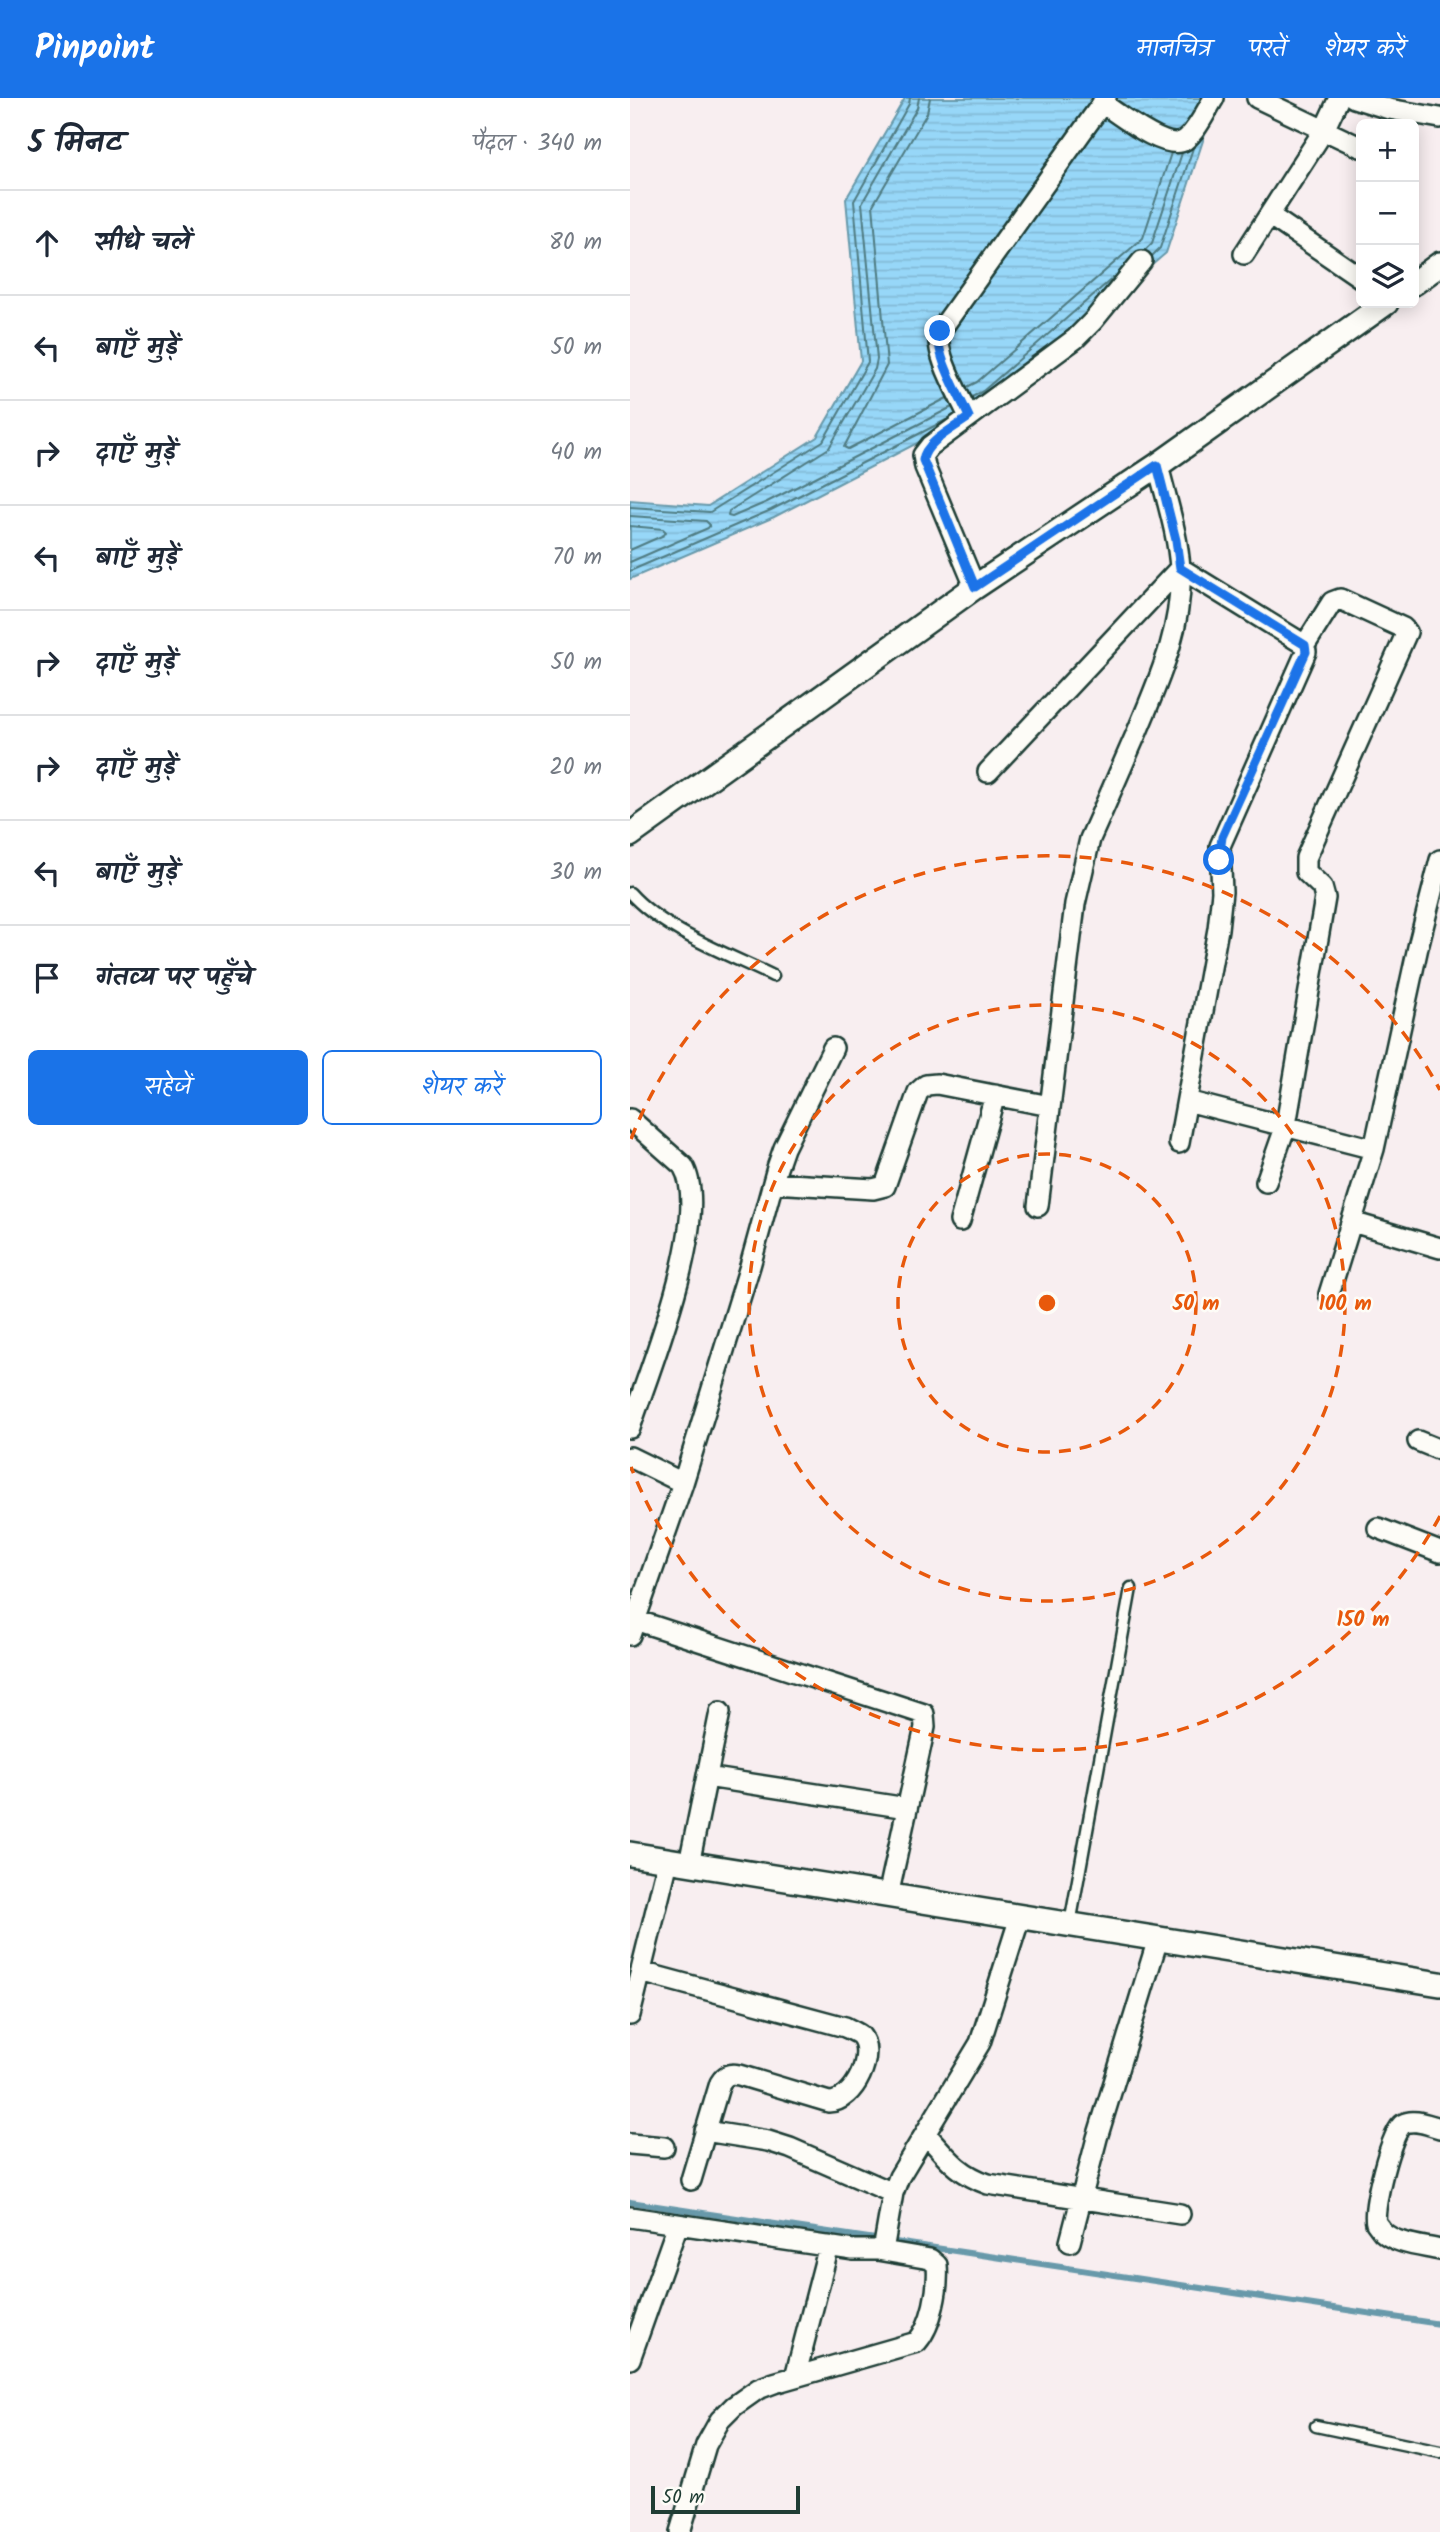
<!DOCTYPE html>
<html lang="hi">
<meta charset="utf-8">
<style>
:root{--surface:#fff;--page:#f6f6f7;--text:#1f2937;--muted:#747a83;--line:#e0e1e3;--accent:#1a73e8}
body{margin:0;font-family:Kalam,"Playpen Sans Deva",sans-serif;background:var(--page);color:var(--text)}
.controls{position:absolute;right:21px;top:21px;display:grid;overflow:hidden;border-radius:10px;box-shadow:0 4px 18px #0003}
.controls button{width:63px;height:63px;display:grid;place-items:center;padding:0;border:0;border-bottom:2px solid var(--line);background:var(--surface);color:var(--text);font:35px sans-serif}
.scale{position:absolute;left:21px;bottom:18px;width:149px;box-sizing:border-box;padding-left:7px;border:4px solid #1f3d34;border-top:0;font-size:19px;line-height:24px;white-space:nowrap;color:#1f3d34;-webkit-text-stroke:5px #fdfcf7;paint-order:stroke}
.stop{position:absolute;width:21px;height:21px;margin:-16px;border:5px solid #1a73e8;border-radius:50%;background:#fff}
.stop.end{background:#1a73e8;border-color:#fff;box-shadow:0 2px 7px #0008}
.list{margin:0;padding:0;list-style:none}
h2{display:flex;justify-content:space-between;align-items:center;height:91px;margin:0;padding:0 28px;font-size:30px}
h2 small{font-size:23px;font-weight:400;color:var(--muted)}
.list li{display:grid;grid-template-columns:46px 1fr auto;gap:21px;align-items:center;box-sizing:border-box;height:105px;padding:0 28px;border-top:2px solid var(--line)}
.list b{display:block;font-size:26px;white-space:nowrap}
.list em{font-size:23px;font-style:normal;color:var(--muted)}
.actions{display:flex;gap:14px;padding:21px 28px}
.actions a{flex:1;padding:16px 0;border:2px solid var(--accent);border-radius:10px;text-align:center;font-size:24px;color:var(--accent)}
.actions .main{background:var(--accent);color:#fff}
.icon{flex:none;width:38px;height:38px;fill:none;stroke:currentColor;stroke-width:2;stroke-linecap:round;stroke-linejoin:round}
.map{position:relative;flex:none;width:810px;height:2434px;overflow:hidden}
header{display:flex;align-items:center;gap:42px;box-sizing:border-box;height:98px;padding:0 35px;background:var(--accent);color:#fff}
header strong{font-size:33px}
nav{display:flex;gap:38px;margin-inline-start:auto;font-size:24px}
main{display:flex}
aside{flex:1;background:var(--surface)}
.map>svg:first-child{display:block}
.water{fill:url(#water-rules);stroke:#6799aa;stroke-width:2}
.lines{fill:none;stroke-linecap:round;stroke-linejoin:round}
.shore{stroke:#4f7b82;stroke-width:2}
.stream{stroke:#6799aa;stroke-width:6}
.service-casing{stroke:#1f3d34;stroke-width:15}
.minor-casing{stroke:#1f3d34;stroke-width:24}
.tertiary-casing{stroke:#1f3d34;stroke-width:28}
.service{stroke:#fdfcf7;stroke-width:10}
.minor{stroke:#fdfcf7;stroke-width:19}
.tertiary{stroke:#fdfcf7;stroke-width:23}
.route{stroke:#1a73e8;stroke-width:9}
.ring{fill:none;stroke:#e8590c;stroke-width:3.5;stroke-dasharray:12 9}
.centre{fill:#e8590c;stroke:#fdfcf7;stroke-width:3.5}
.ring-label{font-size:21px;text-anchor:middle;font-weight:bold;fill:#e8590c;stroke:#fdfcf7;stroke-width:5;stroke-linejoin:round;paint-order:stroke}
</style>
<header>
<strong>Pinpoint</strong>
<nav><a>मानचित्र</a><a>परतें</a><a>शेयर करें</a></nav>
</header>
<main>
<aside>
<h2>5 मिनट<small>पैदल · 340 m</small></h2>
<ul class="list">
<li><svg class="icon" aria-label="ahead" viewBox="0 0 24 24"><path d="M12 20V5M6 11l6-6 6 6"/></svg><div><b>सीधे चलें</b></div><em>80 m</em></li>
<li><svg class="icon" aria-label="left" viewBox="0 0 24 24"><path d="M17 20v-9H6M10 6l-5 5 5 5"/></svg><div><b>बाएँ मुड़ें</b></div><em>50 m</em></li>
<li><svg class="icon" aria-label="right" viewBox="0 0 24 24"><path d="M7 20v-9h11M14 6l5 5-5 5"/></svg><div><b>दाएँ मुड़ें</b></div><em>40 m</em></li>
<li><svg class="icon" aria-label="left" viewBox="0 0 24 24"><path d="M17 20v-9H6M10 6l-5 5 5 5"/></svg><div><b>बाएँ मुड़ें</b></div><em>70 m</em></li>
<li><svg class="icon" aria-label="right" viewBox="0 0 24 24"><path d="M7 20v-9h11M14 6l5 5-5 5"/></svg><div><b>दाएँ मुड़ें</b></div><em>50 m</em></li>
<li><svg class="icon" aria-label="right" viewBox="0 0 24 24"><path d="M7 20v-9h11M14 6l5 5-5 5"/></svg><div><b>दाएँ मुड़ें</b></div><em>20 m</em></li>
<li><svg class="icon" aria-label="left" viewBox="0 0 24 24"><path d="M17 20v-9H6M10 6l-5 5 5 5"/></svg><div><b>बाएँ मुड़ें</b></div><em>30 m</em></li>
<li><svg class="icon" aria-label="arrive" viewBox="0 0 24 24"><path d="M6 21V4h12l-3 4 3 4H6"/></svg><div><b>गंतव्य पर पहुँचे</b></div></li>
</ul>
<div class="actions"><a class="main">सहेजें</a><a>शेयर करें</a></div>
</aside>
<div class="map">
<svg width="810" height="2434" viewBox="0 0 810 2434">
<defs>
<pattern id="water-rules" width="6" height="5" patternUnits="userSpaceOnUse" patternTransform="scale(1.75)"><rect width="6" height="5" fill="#97d7f8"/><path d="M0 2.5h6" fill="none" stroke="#82b9d5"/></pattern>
</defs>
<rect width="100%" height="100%" fill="#f8eef0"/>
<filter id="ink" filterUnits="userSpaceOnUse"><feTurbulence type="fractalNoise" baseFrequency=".0143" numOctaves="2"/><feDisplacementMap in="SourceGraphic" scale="14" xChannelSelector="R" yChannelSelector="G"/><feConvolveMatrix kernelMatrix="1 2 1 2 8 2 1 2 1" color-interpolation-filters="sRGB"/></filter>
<g filter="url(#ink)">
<path class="water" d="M 275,0 L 587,0 L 536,155 L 361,307 L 144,419 L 0,481 L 0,402 L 78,408 L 187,339 L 231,263 L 216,101 Z"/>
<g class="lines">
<path class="shore" d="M 289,0 L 287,10 L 232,105 L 247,261 L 245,271 L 199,350 L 99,413 L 98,418 L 102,419 L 137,404 L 322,309
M 300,0 L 297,15 L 243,107 L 257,267 L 214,349 L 218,351 L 317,300
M 515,152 L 522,145 L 552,55
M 522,158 L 530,150 L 563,50
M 337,289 L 347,284 L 513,140 L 541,55
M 342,299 L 353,293 L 484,179
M 0,409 L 80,414 L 193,343 L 238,264 L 224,103 L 279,6 L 280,0
M 0,418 L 76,423 L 80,427 L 78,430 L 0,464
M 0,428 L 33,431 L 36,434 L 34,437 L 0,452
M 0,473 L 141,412 L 316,322"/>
<path class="stream" d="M 0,2104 L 810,2226"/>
<defs>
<path id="service" d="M 0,795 C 34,833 98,856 143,878
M 440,1826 L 501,1490
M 686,2328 L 810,2354"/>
<path id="minor" d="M 627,0 L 730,49
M 724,0 L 759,11 L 810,20
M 472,5 C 489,16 537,55 555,42 C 567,33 576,13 584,0
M 639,117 L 731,180
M 614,156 L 694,32 L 709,0
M 339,319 C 330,298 303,255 310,233 L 476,0
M 345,489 L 295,369 L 293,357 L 300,348 L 445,241 L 463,223 L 512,163
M 358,674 L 550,470 L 675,547 L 676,554 L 590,748 L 592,794 L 588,831 L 549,1045
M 557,1003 L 744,1051
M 0,1021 L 53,1068 C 83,1118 18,1275 0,1330
M 636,1084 L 656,1027 L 695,800 L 692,789 L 676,774 L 676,760 L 777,534 L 773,530 L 710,501 L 702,504 L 675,547
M 143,1085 L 243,1091 L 255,1088 L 288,994 L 296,987 L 307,986 L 420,1008
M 408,1108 L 445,806 L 460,741 C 476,706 491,670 507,634 C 529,581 553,530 550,471 C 548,436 536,401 528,367
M 330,1123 L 365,997
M 722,1124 L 810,1150
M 699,1196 L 744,1051 L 788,849 L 810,762
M 788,1343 L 810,1352
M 0,1359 L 53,1385
M 748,1430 L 810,1454
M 5,1522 L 294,1616 L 295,1629 L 258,1798
M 0,1537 L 53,1385 L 120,1168 L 147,1070 L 154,1050 L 203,950
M 77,1679 L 277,1710
M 59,1766 L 90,1614
M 11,1874 L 215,1929 C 219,1931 226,1934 230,1937 C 247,1955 224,2004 199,2004 L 109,1977 C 99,1975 95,1977 90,1985 L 61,2082
M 0,1917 L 38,1763
M 810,2030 C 798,2027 784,2020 773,2026 C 761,2033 742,2111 746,2125 C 747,2126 752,2133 753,2134 C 766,2146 793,2148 810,2152
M 75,2033 L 138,2043 L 160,2050 L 263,2095
M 296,2036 C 316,2058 328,2076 358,2086 L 550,2116
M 0,2046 L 34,2049
M 0,2119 L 223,2152 L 247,2152 L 254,2147 L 263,2095 L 269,2079 L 350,1945 L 390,1819
M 440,2144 L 467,2040 L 528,1841
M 0,2261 L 48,2126
M 165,2279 L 199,2148
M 50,2434 L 76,2347 L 90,2322 L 104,2308 L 128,2291 L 144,2285 L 287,2244 C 302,2227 309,2190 307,2167 L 300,2161 L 247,2152"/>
<path id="tertiary" d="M 784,185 L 810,166
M 0,737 L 345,489 L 528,367 L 756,205
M 0,1756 L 810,1886"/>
</defs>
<use href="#service" class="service-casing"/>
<use href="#minor" class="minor-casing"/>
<use href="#tertiary" class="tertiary-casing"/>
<use href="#service" class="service"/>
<use href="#minor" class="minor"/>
<use href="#tertiary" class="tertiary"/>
</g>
</g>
<g class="lines" filter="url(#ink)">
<path class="route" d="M 310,233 C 303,255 330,298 339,319 C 325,330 295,344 293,362 L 345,489 L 527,367 L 546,442 L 550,470 L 675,547 L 676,554 L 592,739 L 589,762"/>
</g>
<g class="ring">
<circle cx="417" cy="1205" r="149"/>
<circle cx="417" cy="1205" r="298"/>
<path d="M810 1418A447 447 0 0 1 1 1369M1 1041A447 447 0 0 1 810 992"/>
</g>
<circle cx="417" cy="1205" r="10" class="centre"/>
<g class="ring-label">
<text x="566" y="1212">50 m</text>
<text x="715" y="1212">100 m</text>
<text x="733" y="1528">150 m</text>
</g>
</svg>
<div class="controls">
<button>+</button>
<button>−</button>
<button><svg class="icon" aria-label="layers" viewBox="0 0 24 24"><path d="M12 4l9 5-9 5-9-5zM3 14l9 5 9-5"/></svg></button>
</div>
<div class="scale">50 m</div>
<div class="stop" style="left:589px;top:762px"></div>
<div class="stop end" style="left:310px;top:233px"></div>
</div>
</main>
